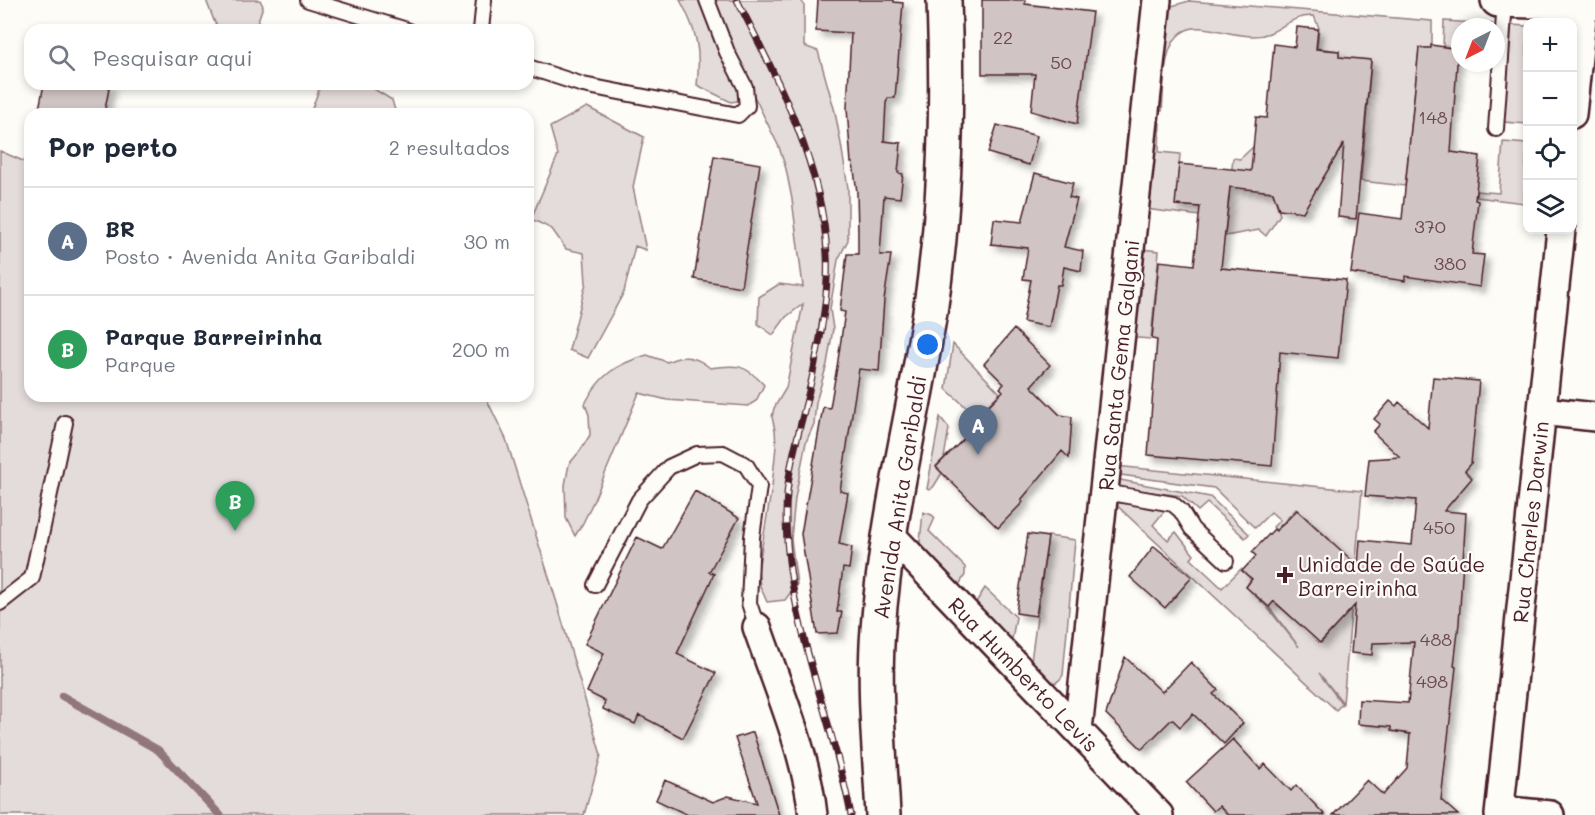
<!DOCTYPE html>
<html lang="pt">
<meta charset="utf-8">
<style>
:root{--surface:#fff;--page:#f2f2f3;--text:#1f2937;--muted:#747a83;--line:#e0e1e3;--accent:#b45309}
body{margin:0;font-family:Mali,sans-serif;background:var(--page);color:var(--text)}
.controls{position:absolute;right:18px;top:18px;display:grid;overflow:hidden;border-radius:12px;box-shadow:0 3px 9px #0003}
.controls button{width:54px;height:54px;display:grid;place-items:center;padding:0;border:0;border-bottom:2px solid var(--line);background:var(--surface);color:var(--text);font:30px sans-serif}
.compass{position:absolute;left:1451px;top:18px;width:54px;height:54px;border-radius:50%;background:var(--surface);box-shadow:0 3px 9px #0003;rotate:222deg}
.you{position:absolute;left:928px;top:345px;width:21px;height:21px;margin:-15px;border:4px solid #fff;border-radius:50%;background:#1a73e8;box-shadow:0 0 0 9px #1a73e833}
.badge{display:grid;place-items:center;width:39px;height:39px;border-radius:50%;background:var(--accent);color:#fff;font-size:20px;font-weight:700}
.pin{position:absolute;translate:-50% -50px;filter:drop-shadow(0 2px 3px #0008)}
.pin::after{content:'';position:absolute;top:32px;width:21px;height:18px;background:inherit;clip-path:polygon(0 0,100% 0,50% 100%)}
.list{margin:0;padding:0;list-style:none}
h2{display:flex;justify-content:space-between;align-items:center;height:78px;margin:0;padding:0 24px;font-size:26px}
h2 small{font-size:20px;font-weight:400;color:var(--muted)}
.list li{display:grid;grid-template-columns:39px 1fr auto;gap:18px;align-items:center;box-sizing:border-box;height:108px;padding:0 24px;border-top:2px solid var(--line)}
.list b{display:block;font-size:22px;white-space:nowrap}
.list p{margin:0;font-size:20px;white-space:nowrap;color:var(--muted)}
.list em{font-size:20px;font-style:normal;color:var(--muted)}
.icon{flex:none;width:33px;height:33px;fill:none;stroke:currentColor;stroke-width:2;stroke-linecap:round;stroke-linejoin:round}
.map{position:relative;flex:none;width:1595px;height:815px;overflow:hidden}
.search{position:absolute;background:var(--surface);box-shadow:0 3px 9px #0003;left:24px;top:24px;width:510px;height:66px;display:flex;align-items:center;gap:15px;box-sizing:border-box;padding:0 21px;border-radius:18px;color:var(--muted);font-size:22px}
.panel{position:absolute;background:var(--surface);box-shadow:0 3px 9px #0003;left:24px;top:108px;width:510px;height:294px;border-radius:18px}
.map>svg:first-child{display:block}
.green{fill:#e3dcda;stroke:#967e82;stroke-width:1.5}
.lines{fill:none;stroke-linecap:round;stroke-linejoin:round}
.stream{stroke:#91777b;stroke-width:8}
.building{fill:#d0c5c4;stroke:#4a1f2b;stroke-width:1.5;filter:url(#shadow)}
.lane-casing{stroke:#4a1f2b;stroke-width:18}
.street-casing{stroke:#4a1f2b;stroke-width:32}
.secondary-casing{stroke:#4a1f2b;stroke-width:38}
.lane{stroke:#fdfcf7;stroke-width:14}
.street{stroke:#fdfcf7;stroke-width:27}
.secondary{stroke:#fdfcf7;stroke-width:33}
.rail-casing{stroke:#4a1f2b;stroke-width:7}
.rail{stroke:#fdfcf7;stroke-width:4.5;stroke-dasharray:14;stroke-linecap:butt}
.poi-dot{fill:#4a1f2b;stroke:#fdfcf7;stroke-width:2}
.labels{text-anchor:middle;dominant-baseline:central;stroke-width:4.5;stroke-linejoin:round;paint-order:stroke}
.number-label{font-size:18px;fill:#6c4851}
.street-label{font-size:21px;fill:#4a1f2b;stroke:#fdfcf7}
.poi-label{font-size:21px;fill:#4a1f2b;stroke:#fdfcf7;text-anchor:start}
</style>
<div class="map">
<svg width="1595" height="815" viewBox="0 0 1595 815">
<defs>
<filter id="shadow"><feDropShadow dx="5.5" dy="5.5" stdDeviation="3" flood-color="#0004"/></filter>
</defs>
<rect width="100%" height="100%" fill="#fdfcf7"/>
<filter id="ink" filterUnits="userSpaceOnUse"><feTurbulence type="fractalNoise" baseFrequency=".0167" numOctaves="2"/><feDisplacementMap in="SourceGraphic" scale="12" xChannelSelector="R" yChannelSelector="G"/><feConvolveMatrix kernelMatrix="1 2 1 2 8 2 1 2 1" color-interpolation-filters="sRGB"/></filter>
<g filter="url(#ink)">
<path class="green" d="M 206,0 L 260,0 L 263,6 L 255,30 L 222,30 L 215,23 Z
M 680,0 L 801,0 L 804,5 L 804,46 L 818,51 L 835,112 L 841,144 L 848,188 L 848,240 L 838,260 L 830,309 L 833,329 L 827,364 L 816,402 L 814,424 L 806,442 L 795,498 L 791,539 L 797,584 L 785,600 L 767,602 L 760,586 L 758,570 L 772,486 L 776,446 L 775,430 L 772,417 L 774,408 L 786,388 L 803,304 L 786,317 L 773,335 L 758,324 L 759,297 L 779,284 L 803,287 L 792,199 L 786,169 L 779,147 L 755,98 L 731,102 L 697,85 C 701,50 697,31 680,0 Z
M 1189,1 L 1432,21 L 1432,48 L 1419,48 L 1405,186 L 1361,181 L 1371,61 L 1339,58 L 1339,51 L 1317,48 L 1319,28 L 1314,16 C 1287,15 1279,36 1254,36 C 1237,36 1220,30 1203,28 C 1160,23 1165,82 1162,111 L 1156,112 L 1168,7 Z
M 1444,21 L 1492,24 L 1491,27 L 1460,27 L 1460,48 L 1443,46 Z
M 1510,25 L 1527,26 L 1527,124 L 1504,122 Z
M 321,84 L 366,84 L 392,100 L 396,114 L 310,114 Z
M 587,107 L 644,137 L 633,187 L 646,250 L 635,246 L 624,292 L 588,358 L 569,350 L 586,283 L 584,253 L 566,249 L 552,229 L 531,219 L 558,155 L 550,127 Z
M 1155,122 L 1160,123 L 1159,152 L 1180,154 L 1176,204 L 1200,207 L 1200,216 L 1145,209 Z
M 1503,142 L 1527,144 L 1524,203 L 1476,197 L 1476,191 L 1499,193 Z
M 1253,147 L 1259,190 L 1273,192 L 1280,215 L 1266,236 L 1259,230 L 1225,236 L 1233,158 L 1240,159 Z
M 0,151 L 30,164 L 30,396 L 485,396 L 506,439 L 557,603 L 601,755 L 584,815 L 0,815 Z
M 1132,248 L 1159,251 L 1151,339 L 1125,337 Z
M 953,344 L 1000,393 L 976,416 L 946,389 Z
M 647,355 L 667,362 C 683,354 696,356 710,368 C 737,364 745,364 764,385 L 756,401 L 748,406 L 667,400 L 639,393 L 594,500 L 583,523 L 575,536 L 566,518 L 565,485 L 569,464 L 580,451 L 590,435 L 589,415 L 585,404 C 599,375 617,364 647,355 Z
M 940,417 L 949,428 L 944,458 L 936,466 L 942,473 L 934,486 L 930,490 L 927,489 Z
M 1115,466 L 1362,491 L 1343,703 L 1319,673 L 1342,704 L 1336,710 L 1112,501 L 1166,509 L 1153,525 L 1168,540 L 1176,532 L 1194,555 L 1191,559 L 1222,588 L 1241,569 L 1251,579 L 1246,587 L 1267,607 L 1299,647 L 1269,607 L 1273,601 L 1321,643 L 1348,612 L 1329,539 L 1296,509 L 1276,530 L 1273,527 L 1280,520 L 1271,512 L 1255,528 L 1214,488 L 1114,474 Z
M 1115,479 L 1210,497 L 1249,534 L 1245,538 L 1207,503 L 1198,511 L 1182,496 L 1113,487 Z
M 923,512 L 932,515 L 935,518 L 929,531 L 965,567 L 965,575 L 956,590 L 919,552 Z
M 1048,536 L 1075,540 L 1063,675 C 1059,682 1055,684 1047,683 L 1032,667 L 1031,661 Z
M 985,588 L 1016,617 L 1011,645 L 973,607 Z"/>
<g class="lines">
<path class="stream" d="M 62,696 L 158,750 L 220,815"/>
</g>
<path class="building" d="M 818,0 L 894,0 L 894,2 L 903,3 L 895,98 L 888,98 L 886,103 L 884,141 L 901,143 L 898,173 L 903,174 L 900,198 L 884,196 L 880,255 L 891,255 L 884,300 L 879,371 L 859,369 L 840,491 L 848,493 L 839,544 L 852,547 L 849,569 L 843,568 L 837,612 L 842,612 L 838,633 L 817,634 L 801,534 L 823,407 L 830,408 L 837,367 L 845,312 L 840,311 L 847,254 L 858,254 L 858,232 L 857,192 L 853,163 L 851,163 L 847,108 L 851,33 L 816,31 Z
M 982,0 L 1025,0 L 1025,4 L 1092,12 L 1077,124 L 1031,111 L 1035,74 L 982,74 Z
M 1297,27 L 1318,29 L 1316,49 L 1339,51 L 1339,57 L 1371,60 L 1356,219 L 1338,217 L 1344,143 L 1303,212 L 1279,209 L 1273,192 L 1230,187 L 1221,268 L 1346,280 L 1338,358 L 1280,352 L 1272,466 L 1148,455 L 1157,340 L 1152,339 L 1159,261 L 1194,265 L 1200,207 L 1175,205 L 1179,164 L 1251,171 L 1256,117 L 1267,118 L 1274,44 L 1295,47 Z
M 1431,45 L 1458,49 L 1451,152 L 1480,156 L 1475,200 L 1478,201 L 1472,254 L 1484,255 L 1480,287 L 1405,276 L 1405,281 L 1351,273 L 1359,213 L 1402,219 L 1419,48 L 1431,48 Z
M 44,84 L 110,84 L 104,114 L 38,114 Z
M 997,125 L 1037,136 L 1029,165 L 988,153 Z
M 714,156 L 760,164 L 741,287 L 694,279 Z
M 1035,173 L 1073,183 L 1069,197 L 1077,199 L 1064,247 L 1083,251 L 1081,271 L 1064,267 L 1061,285 L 1057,285 L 1049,327 L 1023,322 L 1031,280 L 1023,279 L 1028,248 L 991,244 L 994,219 L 1022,222 Z
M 1014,329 L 1050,365 L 1031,386 L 1060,415 L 1072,417 L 1069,458 L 1062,451 L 1021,500 L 1023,502 L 998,528 L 936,467 L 984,418 L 980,414 L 1003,391 L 1000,388 L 1004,384 L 984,364 Z
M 1433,377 L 1479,381 L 1471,464 L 1465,471 L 1472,478 L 1444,511 L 1466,513 L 1459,623 L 1454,666 L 1456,667 L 1441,800 L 1458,815 L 1333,815 L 1367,780 L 1383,795 L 1407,768 L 1410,734 L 1391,731 L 1391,727 L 1358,724 L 1359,700 L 1408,703 L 1414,642 L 1373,643 L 1372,655 L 1351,653 L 1355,605 L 1320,643 L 1274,601 L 1269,607 L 1246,587 L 1252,579 L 1242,571 L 1256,556 L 1252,552 L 1274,529 L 1276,531 L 1297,510 L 1358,566 L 1360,540 L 1412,545 L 1416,500 L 1365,496 L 1369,459 L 1400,457 L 1373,432 L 1380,424 L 1374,419 L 1390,401 L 1396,406 L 1399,402 L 1428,428 Z
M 695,491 L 739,518 L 709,572 L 714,574 L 677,654 L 716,673 L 683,738 L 639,715 L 635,724 L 603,709 L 605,701 L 587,692 L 604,653 L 585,644 L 637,537 L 662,549 Z
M 1028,534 L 1048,537 L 1036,616 L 1016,613 Z
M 1154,546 L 1192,577 L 1165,608 L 1130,577 Z
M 1125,657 L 1162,692 L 1191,662 L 1218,690 L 1213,694 L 1243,723 L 1224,744 L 1193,714 L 1180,727 L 1172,719 L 1142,749 L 1106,714 Z
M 753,732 L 779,815 L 688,815 L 656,800 L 665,780 L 713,802 L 728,796 L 757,803 L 735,738 Z
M 1233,739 L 1260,769 L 1265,764 L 1291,791 L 1296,785 L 1325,815 L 1228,815 L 1219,806 L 1213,811 L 1186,782 Z"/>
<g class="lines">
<defs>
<path id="lane" d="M 308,0 L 407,30
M 481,30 L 484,0
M 528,67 L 583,85 L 738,115 L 747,106 L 745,87 L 727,52 L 707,0
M 1496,129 L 1505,1
M 1105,492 L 1173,504 L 1181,511 L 1192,529 L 1226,561
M 595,585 L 639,500 L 669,467 L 697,454 L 723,453 L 746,465 L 759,486 L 752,537 L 749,603 L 757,627
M 0,603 L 32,578 L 65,423"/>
<path id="street" d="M 1572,114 L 1584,0
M 1542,411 L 1595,417
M 889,533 L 1159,815
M 757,627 C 778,688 806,751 813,815
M 1078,730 L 1157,0
M 1500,810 L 1550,815
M 1499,815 L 1561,230"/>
<path id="secondary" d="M 1498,0 L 1595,3
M 883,815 C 880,753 873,691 878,629 C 886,522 913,418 930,312 C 946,209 948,104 944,0"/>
</defs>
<use href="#lane" class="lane-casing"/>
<use href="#street" class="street-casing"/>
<use href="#secondary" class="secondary-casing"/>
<use href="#lane" class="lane"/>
<use href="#street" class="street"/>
<use href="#secondary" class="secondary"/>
<defs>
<path id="rail" d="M 737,0 C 777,78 823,165 827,255 C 829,286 822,332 815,363 C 806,413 786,463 786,514 C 786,618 832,715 851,815"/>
</defs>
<use href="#rail" class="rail-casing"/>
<use href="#rail" class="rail"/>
</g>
</g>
<path class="poi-dot" d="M1282 566h6v6h6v6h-6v6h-6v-6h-6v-6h6z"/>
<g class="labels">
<g class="number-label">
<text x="1003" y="37">22</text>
<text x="1061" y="62">50</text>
<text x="1433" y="117">148</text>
<text x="1430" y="226">370</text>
<text x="1450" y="263">380</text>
<text x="1439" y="527">450</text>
<text x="1436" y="639">488</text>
<text x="1432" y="681">498</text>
</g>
<g class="street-label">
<text transform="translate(1118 365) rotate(-84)">Rua Santa Gema Galgani</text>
<text transform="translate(899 497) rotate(-81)">Avenida Anita Garibaldi</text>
<text transform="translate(1530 522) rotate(-84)">Rua Charles Darwin</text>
<text transform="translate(1024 674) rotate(46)">Rua Humberto Levis</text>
</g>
<g class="poi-label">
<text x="1298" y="563">Unidade de Saúde<tspan x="1298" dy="24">Barreirinha</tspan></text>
</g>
</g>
</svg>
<div class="controls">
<button>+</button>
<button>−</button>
<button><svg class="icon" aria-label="locate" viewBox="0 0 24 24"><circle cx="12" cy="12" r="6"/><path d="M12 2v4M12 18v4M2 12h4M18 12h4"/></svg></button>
<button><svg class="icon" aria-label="layers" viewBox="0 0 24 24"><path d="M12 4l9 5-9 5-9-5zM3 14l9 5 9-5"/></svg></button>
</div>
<svg class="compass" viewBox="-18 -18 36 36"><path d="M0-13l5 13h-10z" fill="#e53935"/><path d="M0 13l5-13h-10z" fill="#747a83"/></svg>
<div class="you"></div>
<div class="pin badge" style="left:978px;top:455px;background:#5c6f8a">A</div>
<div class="pin badge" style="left:235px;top:531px;background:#2e9e5b">B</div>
<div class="search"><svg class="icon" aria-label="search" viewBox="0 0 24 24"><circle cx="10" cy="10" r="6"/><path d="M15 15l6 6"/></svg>Pesquisar aqui</div>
<section class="panel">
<h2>Por perto<small>2 resultados</small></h2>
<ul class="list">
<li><span class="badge" style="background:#5c6f8a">A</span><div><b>BR</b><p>Posto · Avenida Anita Garibaldi</p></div><em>30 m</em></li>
<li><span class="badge" style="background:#2e9e5b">B</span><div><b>Parque Barreirinha</b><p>Parque</p></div><em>200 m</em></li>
</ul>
</section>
</div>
